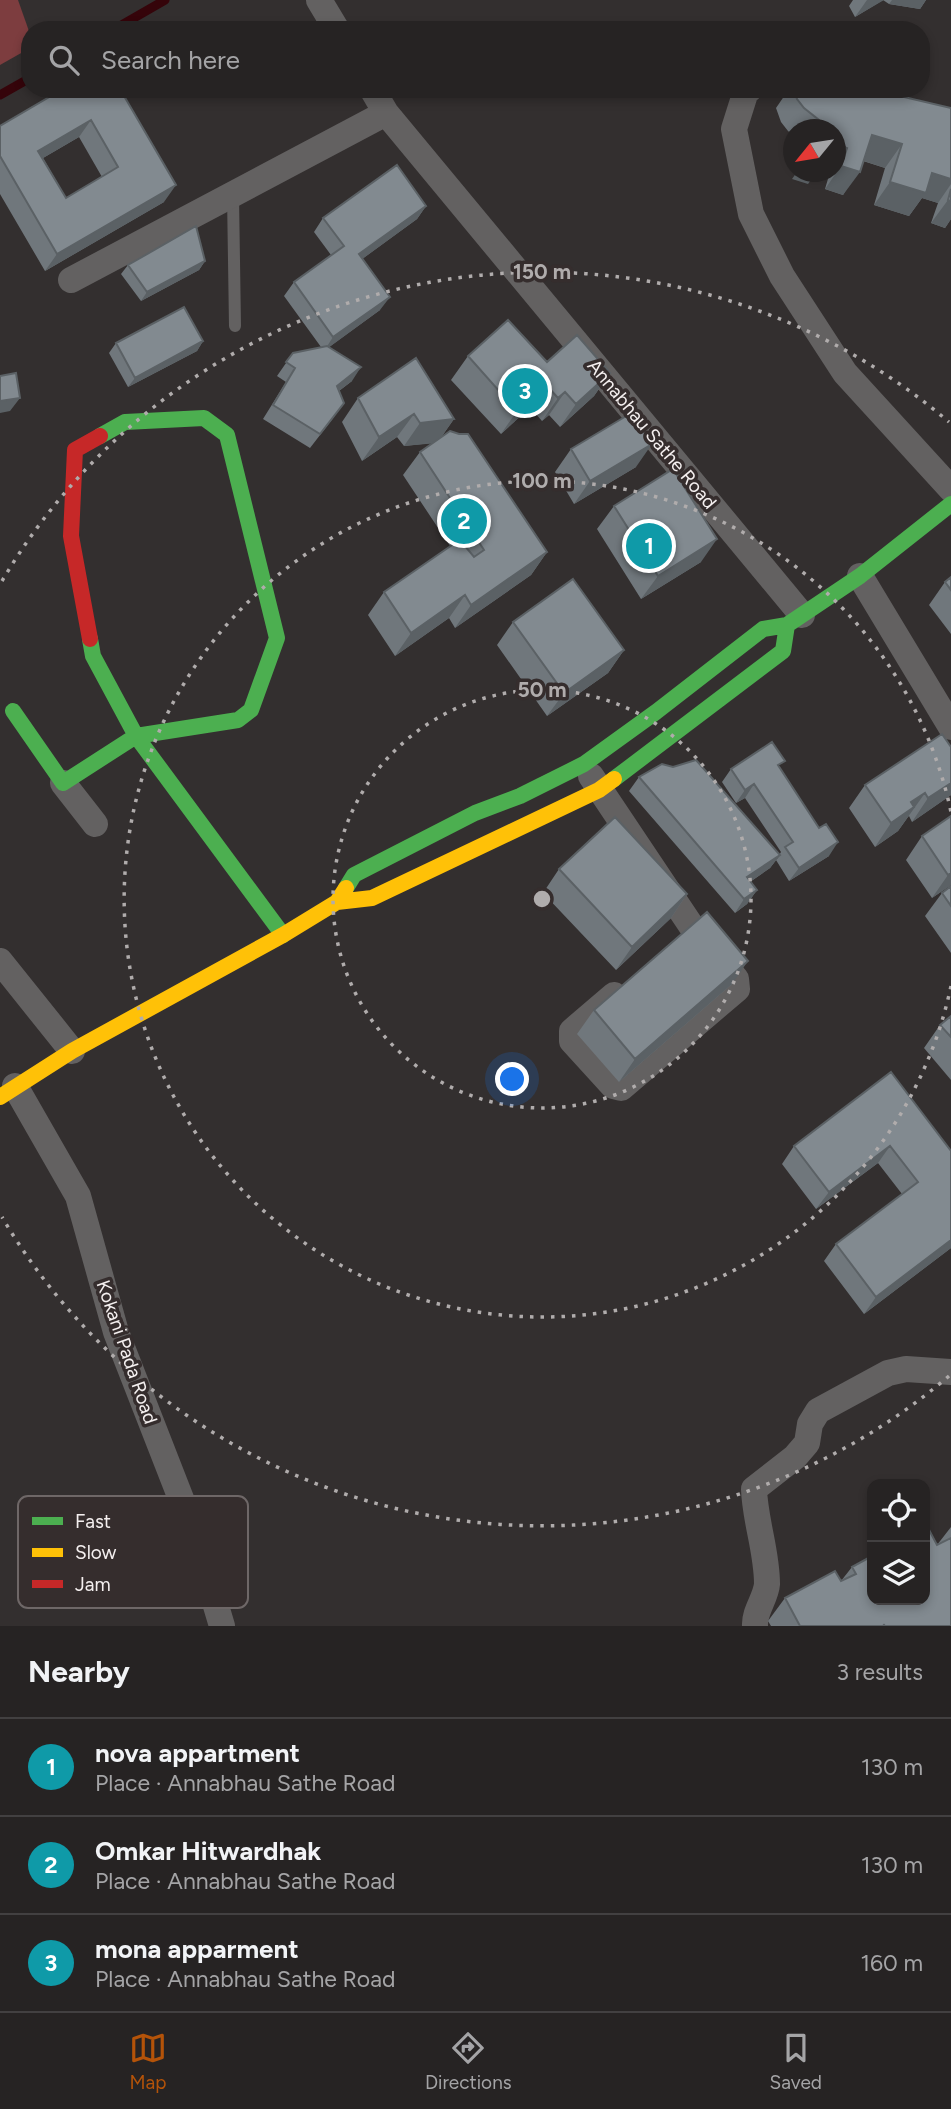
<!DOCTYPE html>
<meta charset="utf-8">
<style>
:root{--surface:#262323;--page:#322f30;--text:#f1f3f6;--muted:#a4a4a6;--line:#424041;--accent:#b45309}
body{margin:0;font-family:Figtree,sans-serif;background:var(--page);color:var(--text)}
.controls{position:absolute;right:21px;bottom:21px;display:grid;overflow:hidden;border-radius:14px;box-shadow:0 4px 10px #0003}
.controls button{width:63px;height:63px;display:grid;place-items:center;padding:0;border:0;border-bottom:2px solid var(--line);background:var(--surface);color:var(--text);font:35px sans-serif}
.compass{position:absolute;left:783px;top:119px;width:63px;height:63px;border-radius:50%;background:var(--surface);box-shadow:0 4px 10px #0003;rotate:240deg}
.you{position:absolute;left:513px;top:1080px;width:24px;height:24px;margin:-18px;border:5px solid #fff;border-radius:50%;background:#1a73e8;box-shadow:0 0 0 10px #1a73e833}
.badge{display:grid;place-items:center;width:46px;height:46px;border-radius:50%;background:var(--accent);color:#fff;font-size:23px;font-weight:700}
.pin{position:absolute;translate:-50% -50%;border:4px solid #fff;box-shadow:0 2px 7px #0006}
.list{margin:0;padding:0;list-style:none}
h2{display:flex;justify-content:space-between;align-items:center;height:91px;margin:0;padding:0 28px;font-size:30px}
h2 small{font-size:23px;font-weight:400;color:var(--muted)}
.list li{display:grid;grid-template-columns:46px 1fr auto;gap:21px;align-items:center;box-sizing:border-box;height:98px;padding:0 28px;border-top:2px solid var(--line)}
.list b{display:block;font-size:26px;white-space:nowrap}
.list p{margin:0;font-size:23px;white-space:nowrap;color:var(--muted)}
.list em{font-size:23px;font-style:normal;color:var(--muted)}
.icon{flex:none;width:38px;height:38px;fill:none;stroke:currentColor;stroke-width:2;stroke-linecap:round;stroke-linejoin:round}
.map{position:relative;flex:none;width:951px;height:1626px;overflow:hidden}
.search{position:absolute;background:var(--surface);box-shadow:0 4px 10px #0003;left:21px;right:21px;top:21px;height:77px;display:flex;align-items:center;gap:18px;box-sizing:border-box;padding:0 24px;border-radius:28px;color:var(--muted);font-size:26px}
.sheet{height:385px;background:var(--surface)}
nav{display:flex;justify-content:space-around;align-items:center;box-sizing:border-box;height:98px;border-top:2px solid var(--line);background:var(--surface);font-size:19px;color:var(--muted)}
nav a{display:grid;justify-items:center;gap:4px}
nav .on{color:var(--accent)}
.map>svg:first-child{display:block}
.green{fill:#7d3d3f}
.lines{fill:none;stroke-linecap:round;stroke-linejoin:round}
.stream{stroke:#35040a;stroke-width:9}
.lane{stroke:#636161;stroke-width:12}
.street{stroke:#636161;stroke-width:26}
.fast{stroke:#4caf50;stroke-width:16}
.slow{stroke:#ffc107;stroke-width:16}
.jam{stroke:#c62828;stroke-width:16}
.wall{fill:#70777c;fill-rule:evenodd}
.shaded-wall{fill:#5b6165}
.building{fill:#828a90;stroke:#5b6165;stroke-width:2;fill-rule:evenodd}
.ring{fill:none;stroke:#b0acac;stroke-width:3.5;stroke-dasharray:3.5 7}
.labels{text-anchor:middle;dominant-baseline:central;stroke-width:7;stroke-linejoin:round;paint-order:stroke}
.street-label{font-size:19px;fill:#f4efef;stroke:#352d2d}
.key{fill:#352d2d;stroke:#6e6767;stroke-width:2}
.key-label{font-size:19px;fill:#f4efef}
.centre{fill:#b0acac;stroke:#352d2d;stroke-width:3.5}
.ring-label{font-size:21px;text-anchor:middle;font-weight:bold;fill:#b0acac;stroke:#352d2d;stroke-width:7;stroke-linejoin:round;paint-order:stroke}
</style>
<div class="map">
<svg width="951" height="1626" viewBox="0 0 951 1626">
<rect width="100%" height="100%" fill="#332f2f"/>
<path class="green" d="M 0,0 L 18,0 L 30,34 L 30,48 L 0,65 Z"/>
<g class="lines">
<path class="stream" d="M 113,30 L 165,0
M 0,95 L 30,78"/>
<path class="lane" d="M 233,195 L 235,326"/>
<path class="street" d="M 319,0 L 337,30
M 372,89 L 386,113 L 802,615
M 750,89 L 746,91 L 734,129 L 751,214 L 782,276 L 845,373 L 951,489
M 71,280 L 386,113
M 860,576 L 951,727
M 591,776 L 692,927 L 736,979 L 737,989 L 621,1088 L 613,1086 L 572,1041 L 572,1031 L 614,995
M 63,783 L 95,824
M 0,961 L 72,1051
M 15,1086 L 78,1196 L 116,1332 L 194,1532 L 222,1626
M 755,1626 C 754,1611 766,1598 767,1584 C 767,1551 755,1521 754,1489 L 795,1457 L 807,1443 L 810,1424 L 818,1411 L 888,1373 L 906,1369 L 951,1372"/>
<path class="fast" d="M 90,639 L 93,656 L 136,736 L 283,935
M 13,711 L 63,783 L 136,736 L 238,720 L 251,710 L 277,638 L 227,435 L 204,418 L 125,422 L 100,436
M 614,779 L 783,651 L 787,625
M 346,888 L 354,875 L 475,813 L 520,796 L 584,764 L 656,712 L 763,629 L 787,625 L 860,576 L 951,504"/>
<path class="slow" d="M 337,902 L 372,898 L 599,790 L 614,779
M 0,1097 L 72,1051 L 283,935 L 337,902 L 346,888"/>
<path class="jam" d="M 90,639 L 71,536 L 75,450 L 100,436"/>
</g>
<path class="wall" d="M 853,0 L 926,0 L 920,9 L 889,4 L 883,0 L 855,17 L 849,6 Z
M 63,89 L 164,202 L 45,271 L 0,194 L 0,126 ZM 79,137 L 102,177 L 66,198 L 43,158 Z
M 789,89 L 870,89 L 951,108 L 951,219 L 945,228 L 931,223 L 938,203 L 922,198 L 909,216 L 874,205 L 885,168 L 863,161 L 843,195 L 825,189 L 830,172 L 836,172 L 836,130 L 794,130 L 794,136 L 788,131 L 781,122 L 776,108 Z
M 426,206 L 417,219 L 362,259 L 380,310 L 329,347 L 352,381 L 339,391 L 334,417 L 310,448 L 263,419 L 286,382 L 277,376 L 293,353 L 321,347 L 284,296 L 294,282 L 331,255 L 314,232 L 323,218 Z
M 205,261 L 199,270 L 141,301 L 121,274 L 128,265 Z
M 203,341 L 197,351 L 128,387 L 109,353 L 116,343 Z
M 468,356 L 547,362 L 610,373 L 594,396 L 560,427 L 549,415 L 542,421 L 534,412 L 529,416 L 525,412 L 501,434 L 451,380 Z
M 358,398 L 454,419 L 442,436 L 547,552 L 531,575 L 455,628 L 449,618 L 395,656 L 368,615 L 384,592 L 450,546 L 403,475 L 420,452 L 432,443 L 404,446 L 397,437 L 362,461 L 342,422 Z
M 571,449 L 636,467 L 574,504 L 555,472 Z
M 614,506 L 701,562 L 641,599 L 597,529 Z
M 951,577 L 951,634 L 929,605 L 945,582 Z
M 513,622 L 624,650 L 608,673 L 547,716 L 497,645 Z
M 951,747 L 951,795 L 912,822 L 909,816 L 908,817 L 898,831 L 875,847 L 849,808 L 865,785 Z
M 780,768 L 829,856 L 789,881 L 776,860 L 781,852 L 745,798 L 736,803 L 722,782 L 731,769 Z
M 639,777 L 780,855 L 770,868 L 750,882 L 757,890 L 747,904 L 735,913 L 629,791 Z
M 951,816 L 951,885 L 932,898 L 906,860 L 922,836 Z
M 559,869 L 687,894 L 671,918 L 616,970 L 543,893 Z
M 951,886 L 951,953 L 925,916 L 942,893 Z
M 732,984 L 619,1082 L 577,1034 L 594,1010 Z
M 951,1016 L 951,1080 L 924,1048 L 940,1025 Z
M 891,1072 L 951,1248 L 864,1314 L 824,1261 L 836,1244 L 902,1194 L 878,1163 L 816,1209 L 782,1164 L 794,1146 Z
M 951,1527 L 951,1626 L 771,1626 L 768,1621 L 785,1598 L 841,1581 L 852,1567 L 937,1545 Z"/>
<path class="shaded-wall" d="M 867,0 L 884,0 L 855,17 Z
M 892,0 L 926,0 L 920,9 L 889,4 Z
M 91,120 L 79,137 L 26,168 L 38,151 Z
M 872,135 L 902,144 L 885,168 L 855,158 Z
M 836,144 L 847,148 L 836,164 Z
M 841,166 L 860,172 L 843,195 L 825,189 Z
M 797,172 L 817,172 L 808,184 L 792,179 Z
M 932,173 L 951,179 L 951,184 L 938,203 L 922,198 L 909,216 L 874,205 L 890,182 Z
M 176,185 L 164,202 L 45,271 L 57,254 Z
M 948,200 L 951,201 L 951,219 L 945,228 L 931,223 Z
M 426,206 L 417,219 L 350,268 L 359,254 Z
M 205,261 L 199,270 L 141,301 L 147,292 Z
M 390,297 L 380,310 L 324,351 L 333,337 Z
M 203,341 L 197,351 L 128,387 L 135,378 Z
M 361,367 L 352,381 L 327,400 L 337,386 Z
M 610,373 L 594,396 L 560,427 L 576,404 Z
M 541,389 L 525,412 L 501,434 L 517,411 Z
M 550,389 L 534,412 L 529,416 L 545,393 Z
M 565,392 L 549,415 L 542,421 L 558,398 Z
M 20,398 L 10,411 L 0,413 L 0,401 Z
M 414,414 L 397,437 L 362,461 L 379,437 Z
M 454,419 L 437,443 L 404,446 L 420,423 Z
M 652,444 L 636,467 L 574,504 L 590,481 Z
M 717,539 L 701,562 L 641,599 L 658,576 Z
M 547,552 L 531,575 L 455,628 L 471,605 Z
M 465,595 L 449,618 L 395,656 L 411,633 Z
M 624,650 L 608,673 L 547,716 L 564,693 Z
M 951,783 L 951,795 L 912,822 L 928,798 Z
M 754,784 L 745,798 L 736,803 L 745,790 Z
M 925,793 L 898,831 L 875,847 L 891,823 L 911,802 Z
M 838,842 L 829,856 L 789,881 L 799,868 Z
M 780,855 L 770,868 L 738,890 L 747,877 Z
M 951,873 L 951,885 L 932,898 L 948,875 Z
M 757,890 L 747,904 L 735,913 L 744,899 Z
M 687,894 L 671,918 L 616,970 L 632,947 Z
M 748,961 L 732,984 L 619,1082 L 635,1059 Z
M 890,1146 L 878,1163 L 816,1209 L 829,1192 Z
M 951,1240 L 951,1248 L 864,1314 L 876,1297 Z"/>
<path class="building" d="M 63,89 L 120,89 L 176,185 L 57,254 L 0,156 L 0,126 ZM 91,120 L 118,167 L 66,198 L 38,151 Z
M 794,89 L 870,89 L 951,108 L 951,179 L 932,173 L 926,193 L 890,182 L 902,144 L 872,135 L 860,172 L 841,166 L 847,148 L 836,144 L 836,130 L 817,130 L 819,120 L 804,108 L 797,99 Z
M 397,165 L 426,206 L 359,254 L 390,297 L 333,337 L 294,282 L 344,246 L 323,218 Z
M 951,189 L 951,201 L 948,200 Z
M 196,226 L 205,261 L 147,292 L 128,265 Z
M 184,307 L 203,341 L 135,378 L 116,343 Z
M 508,320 L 547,362 L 577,335 L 610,373 L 576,404 L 565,392 L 558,398 L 550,389 L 545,393 L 541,389 L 517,411 L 468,356 Z
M 327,346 L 361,367 L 337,386 L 344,403 L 320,434 L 273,405 L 295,368 L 286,362 L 293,353 Z
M 416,358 L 454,419 L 420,423 L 414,414 L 379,437 L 358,398 Z
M 16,373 L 20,398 L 0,401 L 0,376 Z
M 633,412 L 652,444 L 590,481 L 571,449 Z
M 450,431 L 459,434 L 468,434 L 547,552 L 471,605 L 465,595 L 411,633 L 384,592 L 455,543 L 465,546 L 474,557 L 484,550 L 420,452 Z
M 673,469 L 717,539 L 658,576 L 614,506 Z
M 951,577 L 951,590 L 945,582 Z
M 573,579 L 624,650 L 564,693 L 513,622 Z
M 942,734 L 951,747 L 951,783 L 928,798 L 925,793 L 911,802 L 914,807 L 891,823 L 865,785 Z
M 772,742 L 785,761 L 778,765 L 819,828 L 826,824 L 838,842 L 799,868 L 785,847 L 793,842 L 754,784 L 745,790 L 731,769 Z
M 696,760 L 780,855 L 747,877 L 757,890 L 744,899 L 639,777 L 662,764 L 673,767 Z
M 951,816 L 951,873 L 948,875 L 922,836 Z
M 615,817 L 687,894 L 632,947 L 559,869 Z
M 951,886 L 951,906 L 942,893 Z
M 707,912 L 748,961 L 635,1059 L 594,1010 Z
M 951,1016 L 951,1037 L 940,1025 Z
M 891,1072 L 951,1151 L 951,1240 L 876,1297 L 836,1244 L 918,1182 L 890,1146 L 829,1192 L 794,1146 Z
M 927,1526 L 937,1545 L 951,1538 L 951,1626 L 885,1626 L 884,1625 L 883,1626 L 800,1626 L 785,1598 L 835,1571 L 841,1581 L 856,1574 L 852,1567 L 872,1556 L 872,1600 L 925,1600 L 925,1528 Z"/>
<g class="ring">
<circle cx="542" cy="899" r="209"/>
<path d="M951 986A418 418 0 1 1 951 812"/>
<path d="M949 1376A627 627 0 0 1 2 1217M2 581A627 627 0 0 1 949 422"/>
</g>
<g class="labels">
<g class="street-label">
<text transform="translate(652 434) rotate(50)">Annabhau Sathe Road</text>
<text transform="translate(127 1352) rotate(71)">Kokani Pada Road</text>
</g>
</g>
<rect x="18" y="1496" width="230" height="112" rx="10" class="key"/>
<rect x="32" y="1517" width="31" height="8" fill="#4caf50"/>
<rect x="32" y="1548" width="31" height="9" fill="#ffc107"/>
<rect x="32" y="1580" width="31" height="8" fill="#c62828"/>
<g class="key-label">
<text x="75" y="1528">Fast</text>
<text x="75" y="1559">Slow</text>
<text x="75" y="1591">Jam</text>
</g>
<circle cx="542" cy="899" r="10" class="centre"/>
<g class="ring-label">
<text x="542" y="279">150 m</text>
<text x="542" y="488">100 m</text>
<text x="542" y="697">50 m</text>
</g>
</svg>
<div class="controls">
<button><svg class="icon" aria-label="locate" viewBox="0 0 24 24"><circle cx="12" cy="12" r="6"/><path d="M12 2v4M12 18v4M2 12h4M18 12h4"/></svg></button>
<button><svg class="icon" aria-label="layers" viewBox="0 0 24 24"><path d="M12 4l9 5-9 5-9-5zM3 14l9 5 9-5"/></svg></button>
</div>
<svg class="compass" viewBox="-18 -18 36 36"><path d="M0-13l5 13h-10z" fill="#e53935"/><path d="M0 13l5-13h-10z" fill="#a4a4a6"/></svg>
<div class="you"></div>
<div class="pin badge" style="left:649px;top:546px;background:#0f9aa8">1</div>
<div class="pin badge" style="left:464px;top:521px;background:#0f9aa8">2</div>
<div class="pin badge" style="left:525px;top:391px;background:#0f9aa8">3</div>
<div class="search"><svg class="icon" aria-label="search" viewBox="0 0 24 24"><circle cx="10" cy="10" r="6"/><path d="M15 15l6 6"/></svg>Search here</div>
</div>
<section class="sheet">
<h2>Nearby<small>3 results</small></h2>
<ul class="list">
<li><span class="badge" style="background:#0f9aa8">1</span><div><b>nova appartment</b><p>Place · Annabhau Sathe Road</p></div><em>130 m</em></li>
<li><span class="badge" style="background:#0f9aa8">2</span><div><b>Omkar Hitwardhak</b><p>Place · Annabhau Sathe Road</p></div><em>130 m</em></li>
<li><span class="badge" style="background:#0f9aa8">3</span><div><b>mona apparment</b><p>Place · Annabhau Sathe Road</p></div><em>160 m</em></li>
</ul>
</section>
<nav>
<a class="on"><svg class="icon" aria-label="map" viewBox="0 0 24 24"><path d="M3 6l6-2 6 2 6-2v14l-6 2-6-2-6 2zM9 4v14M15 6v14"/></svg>Map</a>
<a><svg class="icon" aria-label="directions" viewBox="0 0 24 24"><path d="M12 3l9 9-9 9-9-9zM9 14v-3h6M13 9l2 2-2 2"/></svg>Directions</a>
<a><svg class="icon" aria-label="saved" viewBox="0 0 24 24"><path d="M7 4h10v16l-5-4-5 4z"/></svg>Saved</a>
</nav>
